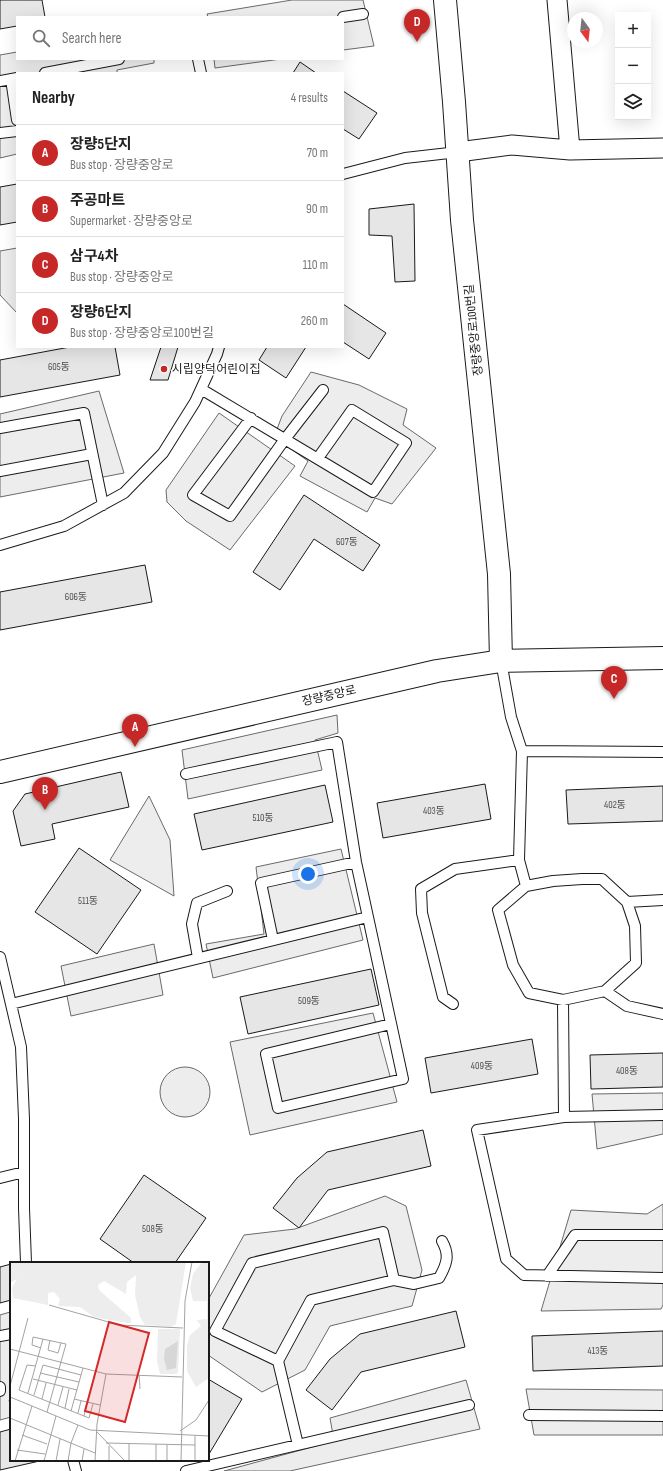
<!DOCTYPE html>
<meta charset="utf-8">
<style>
:root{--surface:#fff;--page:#f2f2f2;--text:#222;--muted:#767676;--line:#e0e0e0;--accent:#c62828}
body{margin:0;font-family:"Sofia Sans Condensed","Noto Sans KR",sans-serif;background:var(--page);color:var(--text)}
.controls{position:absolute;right:12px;top:12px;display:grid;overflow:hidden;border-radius:0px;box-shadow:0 4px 16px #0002}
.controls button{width:36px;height:36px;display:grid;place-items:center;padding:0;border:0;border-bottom:1px solid var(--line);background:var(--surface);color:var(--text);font:20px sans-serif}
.compass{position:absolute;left:567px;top:12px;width:36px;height:36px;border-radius:50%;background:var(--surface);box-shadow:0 4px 16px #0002;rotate:165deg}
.you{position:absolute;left:308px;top:874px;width:14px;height:14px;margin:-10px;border:3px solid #fff;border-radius:50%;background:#1a73e8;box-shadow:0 0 0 6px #1a73e833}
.badge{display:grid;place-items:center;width:26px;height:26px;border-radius:50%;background:var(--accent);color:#fff;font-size:13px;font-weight:700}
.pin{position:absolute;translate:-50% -33px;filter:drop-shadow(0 1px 2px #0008)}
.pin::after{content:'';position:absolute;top:21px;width:14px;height:12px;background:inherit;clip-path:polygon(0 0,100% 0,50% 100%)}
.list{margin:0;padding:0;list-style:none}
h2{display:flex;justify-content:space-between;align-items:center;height:52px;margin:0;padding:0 16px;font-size:17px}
h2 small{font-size:13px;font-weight:400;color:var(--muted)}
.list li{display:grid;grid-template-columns:26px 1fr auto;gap:12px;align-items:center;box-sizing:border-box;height:56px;padding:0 16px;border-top:1px solid var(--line)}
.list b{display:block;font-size:15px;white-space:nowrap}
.list p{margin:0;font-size:13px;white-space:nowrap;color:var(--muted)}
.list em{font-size:13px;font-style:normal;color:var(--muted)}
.icon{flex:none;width:22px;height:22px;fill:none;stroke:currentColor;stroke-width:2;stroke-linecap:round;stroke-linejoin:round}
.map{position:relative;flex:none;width:663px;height:1471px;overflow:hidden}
.search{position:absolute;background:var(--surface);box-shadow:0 4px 16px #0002;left:16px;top:16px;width:328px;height:44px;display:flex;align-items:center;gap:10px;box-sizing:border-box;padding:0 14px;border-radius:0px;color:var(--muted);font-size:15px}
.panel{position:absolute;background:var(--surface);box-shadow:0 4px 16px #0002;left:16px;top:72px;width:328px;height:276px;border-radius:0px}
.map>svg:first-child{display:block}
.built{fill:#ededed;stroke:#6a6a6a}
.building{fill:#e6e6e6;stroke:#1a1a1a}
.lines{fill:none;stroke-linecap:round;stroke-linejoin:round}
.service-casing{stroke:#1a1a1a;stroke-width:12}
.minor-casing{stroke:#1a1a1a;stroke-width:21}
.tertiary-casing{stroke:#1a1a1a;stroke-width:24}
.service{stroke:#fff;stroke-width:10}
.minor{stroke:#fff;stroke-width:19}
.tertiary{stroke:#fff;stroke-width:22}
.poi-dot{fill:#c62828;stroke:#fff;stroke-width:1.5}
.labels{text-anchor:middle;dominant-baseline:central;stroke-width:3;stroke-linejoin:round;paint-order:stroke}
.number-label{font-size:10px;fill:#4d4d4d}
.street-label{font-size:12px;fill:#1a1a1a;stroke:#fff}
.poi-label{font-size:12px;fill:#1a1a1a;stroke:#fff;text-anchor:start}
.inset-road{fill:none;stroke:#a3a3a3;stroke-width:1}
.view{fill:#d62828;fill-opacity:0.15;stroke:#d62828;stroke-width:2}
.inset-edge{fill:none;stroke:#1a1a1a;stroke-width:2}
</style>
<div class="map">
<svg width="663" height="1471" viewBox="0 0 663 1471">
<rect width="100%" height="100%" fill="#fff"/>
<path class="built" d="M 292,0 L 363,0 L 374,46 L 343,50 L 343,17 L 208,17 L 207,14 Z
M 17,52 L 17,59 L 154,59 L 154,63 L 117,70 L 117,73 L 17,73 L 17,154 L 0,158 L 0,55 Z
M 214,59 L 281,59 L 215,68 Z
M 17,248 L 17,313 L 0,295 L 0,251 Z
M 311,372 L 359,385 L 407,409 L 403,425 L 436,448 L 392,504 L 375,498 L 367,512 L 300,476 L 308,461 L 274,437 L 282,416 Z
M 99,391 L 124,473 L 0,497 L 0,414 Z
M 219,413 L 295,466 L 230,550 L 186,521 L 167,502 L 166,490 Z
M 337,715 L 338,733 L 315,740 L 322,770 L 188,799 L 182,750 Z
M 149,796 L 170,840 L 174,896 L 110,860 Z
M 341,849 L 363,940 L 213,978 L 206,944 L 264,934 L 256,867 Z
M 154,944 L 163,995 L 71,1016 L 61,966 Z
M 373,1013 L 397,1102 L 250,1135 L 230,1042 Z
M160 1092a25 25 0 1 1 50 0a25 25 0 1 1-50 0Z
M 663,1093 L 663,1134 L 597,1149 L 592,1094 Z
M 385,1196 L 406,1206 L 422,1270 L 412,1306 L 330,1326 L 305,1370 L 262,1392 L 208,1355 L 208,1300 L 244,1235 L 295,1229 Z
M 663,1204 L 663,1305 L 661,1309 L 541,1311 L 571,1210 L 647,1214 Z
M 10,1312 L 11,1399 L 9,1400 L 11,1408 L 11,1417 L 0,1420 L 0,1315 Z
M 466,1380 L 480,1429 L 290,1471 L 224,1471 L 334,1441 L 330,1418 Z
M 526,1389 L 663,1390 L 663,1435 L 534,1435 Z"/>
<path class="building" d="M 0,0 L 42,0 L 45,17 L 17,17 L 17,26 L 0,29 Z
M 300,62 L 316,73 L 293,73 Z
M 343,91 L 377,113 L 359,139 L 343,129 Z
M 17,184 L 17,222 L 0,225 L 0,187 Z
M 414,204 L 415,281 L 395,282 L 392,236 L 369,235 L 369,209 Z
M 343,304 L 386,333 L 369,359 L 343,342 Z
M 70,347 L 115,347 L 120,375 L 0,397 L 0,360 Z
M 161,347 L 178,347 L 168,380 L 150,380 Z
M 267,347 L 306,347 L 286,378 L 259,360 Z
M 304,495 L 380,545 L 363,571 L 314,539 L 280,590 L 253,572 Z
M 145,565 L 152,602 L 0,630 L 0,592 Z
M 121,772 L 129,807 L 52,824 L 55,839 L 21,846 L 13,811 L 25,794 Z
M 485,784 L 491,819 L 383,838 L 377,803 Z
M 325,785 L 333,822 L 202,850 L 194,814 Z
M 663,786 L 663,821 L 568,824 L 566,790 Z
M 79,848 L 141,890 L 97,954 L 35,912 Z
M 371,969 L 379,1005 L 248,1034 L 240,997 Z
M 532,1039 L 538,1074 L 431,1093 L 425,1058 Z
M 663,1053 L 663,1087 L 591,1089 L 590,1055 Z
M 423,1130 L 431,1166 L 328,1190 L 299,1228 L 273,1208 L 297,1178 L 327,1152 Z
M 144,1175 L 206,1218 L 175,1263 L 134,1263 L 100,1239 Z
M 11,1264 L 11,1300 L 0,1303 L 0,1267 Z
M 456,1311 L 465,1347 L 361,1372 L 332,1410 L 306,1390 L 330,1359 L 360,1334 Z
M 663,1331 L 663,1366 L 533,1371 L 532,1336 Z
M 208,1379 L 242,1399 L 209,1454 L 208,1454 Z
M 11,1429 L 11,1460 L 44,1460 L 0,1470 L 0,1432 Z"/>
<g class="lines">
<defs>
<path id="service" d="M 343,17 L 363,14
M 198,59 L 201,73
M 45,73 L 119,59
M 11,79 L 17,120
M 0,81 L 17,78
M 0,133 L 17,131
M 343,174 L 405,158 L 458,152
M 201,389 L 373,492 L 406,443 L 352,410 L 318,458
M 251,418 L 193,495 L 230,516 L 285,439 L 323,390
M 0,428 L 84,413 L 103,505
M 0,471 L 92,454
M 0,545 L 64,526 L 124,493 L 163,453 L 195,402 L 217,354 L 219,347
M 501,661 L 511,717 L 522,751 L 519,860 L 526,886
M 522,751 L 663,752
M 582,879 L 602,879 L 627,902 L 635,926 L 636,963 L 605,991 L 563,1000 L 529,993 L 513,965 L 498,910 L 526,886 L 553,881 Z
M 627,902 L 663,900
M 368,917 L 403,1079 L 278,1108 L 266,1054 L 391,1024
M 273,940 L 261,883 L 356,862
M 0,957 L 21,1047 L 24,1119 L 24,1208 L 26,1263
M 198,958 L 192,924 L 197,903 L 227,891
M 605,991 L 627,1006 L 663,1014
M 563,1000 L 564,1117 L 477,1130 L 506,1259 L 524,1275 L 663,1278
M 11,1004 L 368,917 L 356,862 L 337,742 L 186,774
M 453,1004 L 443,997 L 422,913 L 421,889 L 455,869 L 519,860
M 564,1117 L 663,1115
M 0,1178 L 24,1172
M 547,1276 L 575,1235 L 663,1235
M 394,1280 L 414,1284 L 439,1278 C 447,1264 450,1255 442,1241
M 0,1336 L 11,1334
M 278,1361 L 311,1300 L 394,1280 L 383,1232 L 252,1263 L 215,1331 L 278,1361 L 298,1445
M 0,1387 L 0,1391
M 529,1415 L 663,1416
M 73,1460 L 76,1471
M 186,1471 L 469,1405"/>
<path id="minor" d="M 557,0 L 570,150
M 458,152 L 512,145 L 570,150 L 663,148"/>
<path id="tertiary" d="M 445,0 L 454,102 L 462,220 L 499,574 L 501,661
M 0,772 L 437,671 L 501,661 L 663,658"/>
</defs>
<use href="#service" class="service-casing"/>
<use href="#minor" class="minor-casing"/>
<use href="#tertiary" class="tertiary-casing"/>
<use href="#service" class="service"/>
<use href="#minor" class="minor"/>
<use href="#tertiary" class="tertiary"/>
</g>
<circle class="poi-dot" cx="164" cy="369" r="4"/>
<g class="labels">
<g class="number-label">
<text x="59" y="367">605동</text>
<text x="347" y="542">607동</text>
<text x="76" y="597">606동</text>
<text x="615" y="805">402동</text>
<text x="434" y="811">403동</text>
<text x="263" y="818">510동</text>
<text x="88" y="901">511동</text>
<text x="309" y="1001">509동</text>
<text x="482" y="1066">409동</text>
<text x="627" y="1071">408동</text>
<text x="153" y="1229">508동</text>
<text x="598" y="1351">413동</text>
</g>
<g class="street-label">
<text transform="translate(474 330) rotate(-96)">장량중앙로100번길</text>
<text transform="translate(329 696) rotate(-13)">장량중앙로</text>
</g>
<g class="poi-label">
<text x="172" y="369">시립양덕어린이집</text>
</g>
</g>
<g transform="translate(10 1262)">
<rect width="199" height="199" fill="#fff"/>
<path d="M 0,0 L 176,0 L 166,62 L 161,65 L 135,63 L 130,55 L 125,33 L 126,13 L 117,20 L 116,32 L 94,19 L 88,23 L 89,28 L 121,56 L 121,61 L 117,61 L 84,55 L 70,45 L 48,44 L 50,37 L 44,30 L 38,31 L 38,43 L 3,36 L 2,26 L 7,17 L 0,21 ZM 192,0 L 199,0 L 199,116 L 186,125 L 177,109 L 177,83 L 180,73 L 191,64 L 187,58 L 197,57 L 197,39 L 183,39 L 180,26 L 183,12 ZM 148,67 L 170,67 L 168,111 L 166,112 L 150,112 L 147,99 Z" fill="#ededed"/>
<path d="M 168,79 L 166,106 L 157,108 L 154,97 L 155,87 Z" fill="#d7d7d7"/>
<path class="inset-road" d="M 39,43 L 109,63 L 173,66M 40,78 L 38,88 L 48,91 L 51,81M 31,86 L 22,83 L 23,75 L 56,82 L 37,150M 0,87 L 96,112 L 172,115M 26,104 L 17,103 L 9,128 L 79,156 L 83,142M 30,111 L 69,120M 129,113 L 130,127M 23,117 L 67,128M 0,124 L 18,56M 18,131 L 33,77M 24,133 L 33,103 L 71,113M 0,135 L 22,144M 32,137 L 36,121M 64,137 L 90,143M 48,143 L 53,125M 55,146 L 59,127M 61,149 L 73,106M 68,151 L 71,139M 74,154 L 77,140M 0,156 L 85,191M 170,169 L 186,158 L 199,138M 87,170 L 115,199M 12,173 L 37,182M 185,174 L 185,199M 96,181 L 185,183M 119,181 L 119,199M 146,182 L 146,199M 157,183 L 157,199M 7,188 L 35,192M 5,199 L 22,144 L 80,168 L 199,174M 34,199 L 46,154M 46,199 L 50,177M 58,199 L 61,181 L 68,163M 72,199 L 74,187M 85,199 L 87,162 L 96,112M 99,199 L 99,184M 171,199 L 175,39 L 182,0"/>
<path class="view" d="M 99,60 L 139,71 L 115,160 L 75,149 Z"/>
<rect width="199" height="199" class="inset-edge"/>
</g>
</svg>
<div class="controls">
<button>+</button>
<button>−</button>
<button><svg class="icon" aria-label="layers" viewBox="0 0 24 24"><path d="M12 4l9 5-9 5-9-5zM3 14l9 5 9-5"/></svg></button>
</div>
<svg class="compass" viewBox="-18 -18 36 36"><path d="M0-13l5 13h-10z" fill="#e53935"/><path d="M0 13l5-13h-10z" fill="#767676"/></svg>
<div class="you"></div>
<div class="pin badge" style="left:135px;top:747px">A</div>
<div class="pin badge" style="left:45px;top:810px">B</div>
<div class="pin badge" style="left:614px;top:699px">C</div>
<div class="pin badge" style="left:417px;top:42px">D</div>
<div class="search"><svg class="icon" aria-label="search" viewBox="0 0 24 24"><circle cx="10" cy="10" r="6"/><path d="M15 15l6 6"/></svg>Search here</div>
<section class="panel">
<h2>Nearby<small>4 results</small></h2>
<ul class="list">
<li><span class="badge">A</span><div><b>장량5단지</b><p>Bus stop · 장량중앙로</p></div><em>70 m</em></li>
<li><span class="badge">B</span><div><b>주공마트</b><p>Supermarket · 장량중앙로</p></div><em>90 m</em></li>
<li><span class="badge">C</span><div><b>삼구4차</b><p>Bus stop · 장량중앙로</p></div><em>110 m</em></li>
<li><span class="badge">D</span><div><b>장량6단지</b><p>Bus stop · 장량중앙로100번길</p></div><em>260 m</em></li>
</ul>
</section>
</div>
